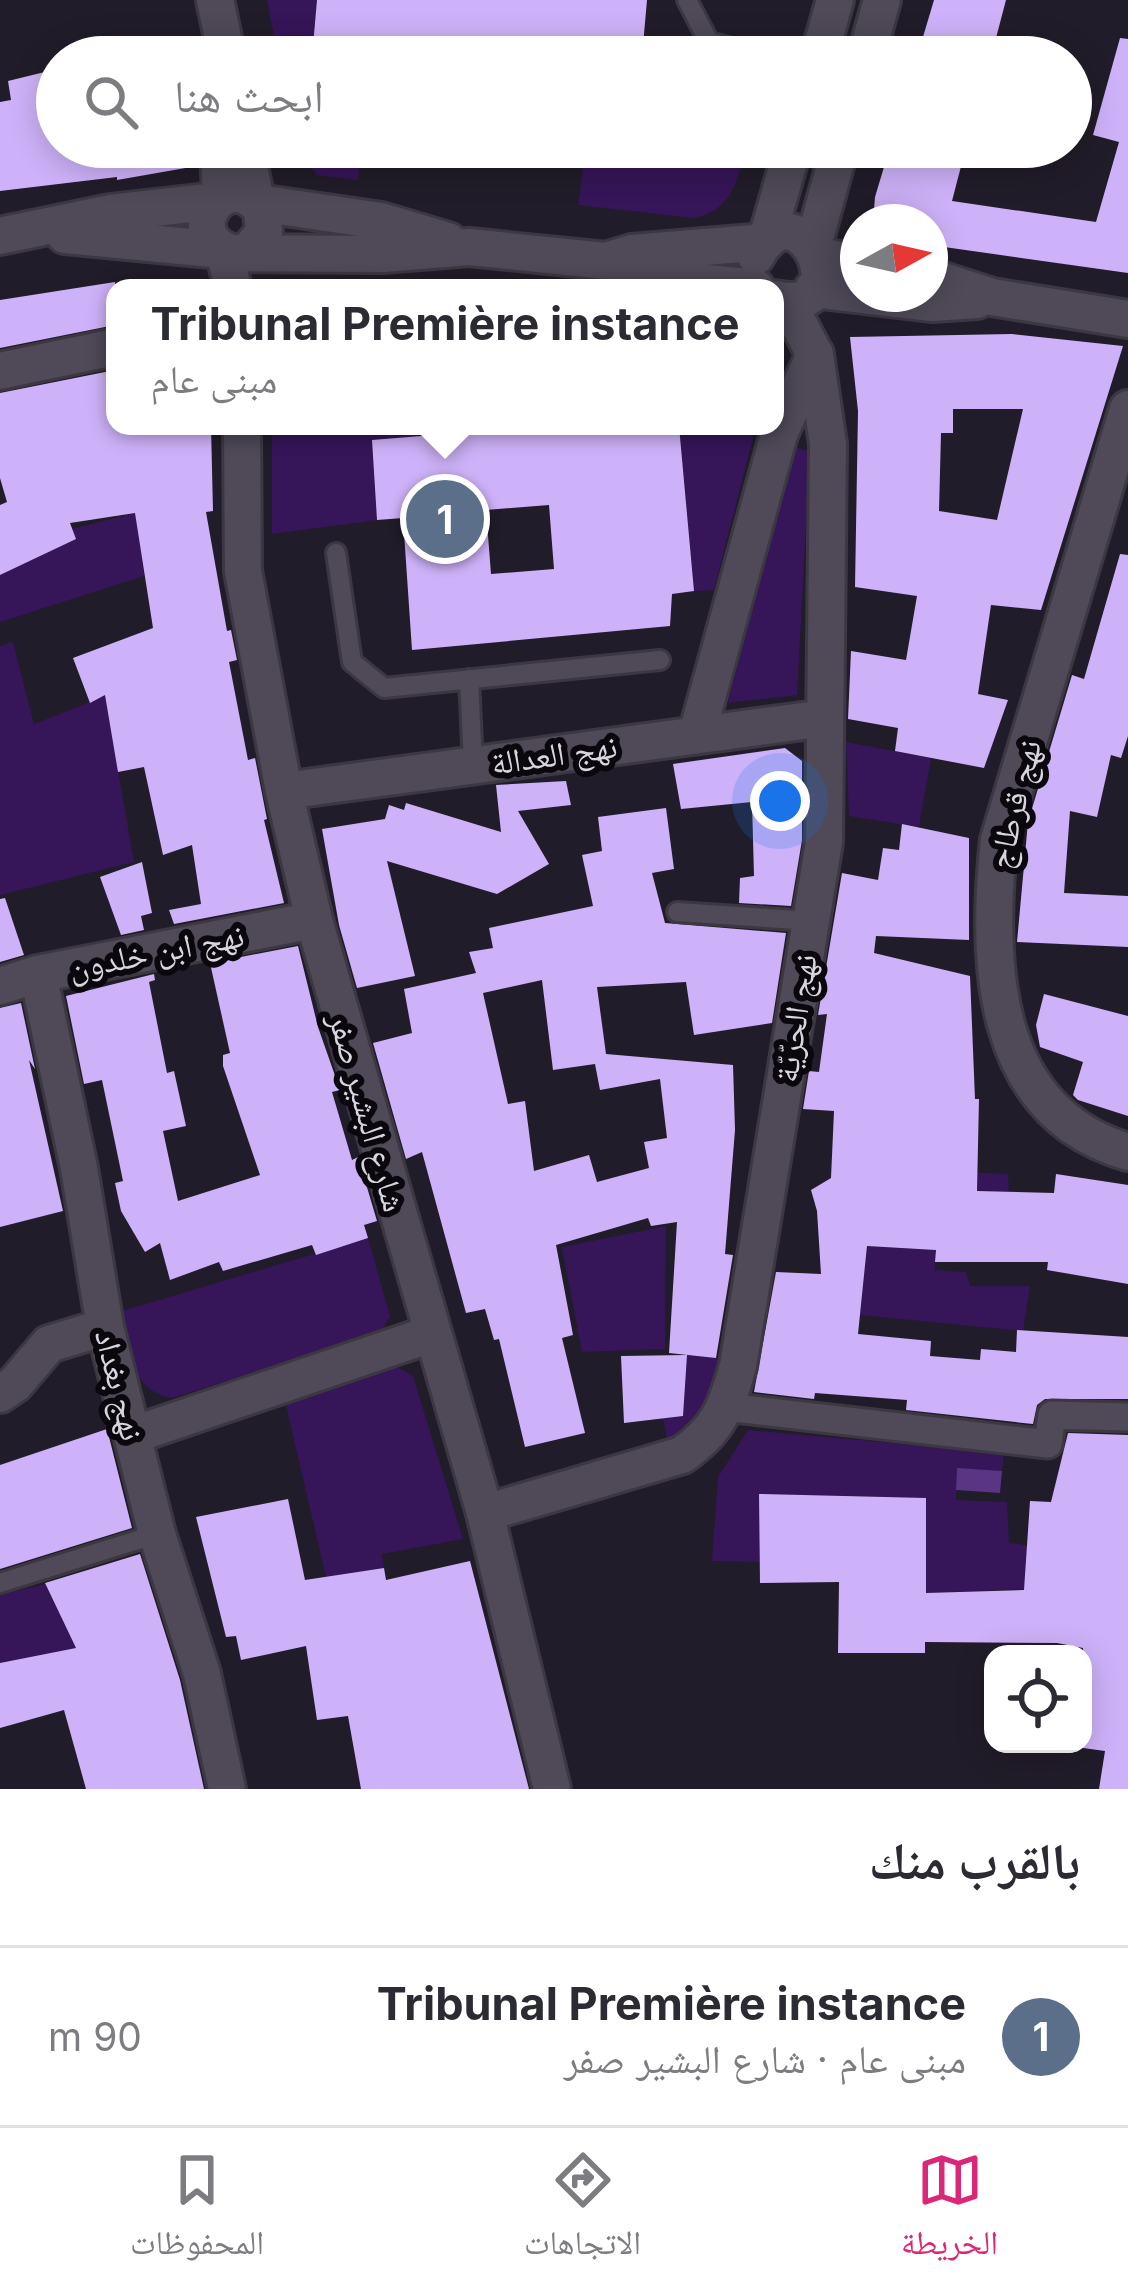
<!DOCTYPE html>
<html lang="ar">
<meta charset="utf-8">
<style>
:root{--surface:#fff;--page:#f2f2f3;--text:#2b2b33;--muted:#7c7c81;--line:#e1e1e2;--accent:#db2777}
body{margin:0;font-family:Inter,"Noto Naskh Arabic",sans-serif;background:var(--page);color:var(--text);direction:rtl}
.controls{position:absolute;right:36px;bottom:36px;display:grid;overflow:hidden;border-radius:24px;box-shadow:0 6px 30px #0003}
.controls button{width:108px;height:108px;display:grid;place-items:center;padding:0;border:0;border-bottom:3px solid var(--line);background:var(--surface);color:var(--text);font:60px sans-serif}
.compass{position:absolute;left:840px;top:204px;width:108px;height:108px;border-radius:50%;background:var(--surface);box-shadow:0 6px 30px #0003;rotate:82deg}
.you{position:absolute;left:780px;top:801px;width:42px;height:42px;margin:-30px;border:9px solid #fff;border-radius:50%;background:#1a73e8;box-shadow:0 0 0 18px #1a73e833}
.badge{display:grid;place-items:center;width:78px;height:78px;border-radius:50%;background:var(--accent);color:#fff;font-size:39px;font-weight:700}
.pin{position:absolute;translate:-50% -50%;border:6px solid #fff;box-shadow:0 3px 12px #0006}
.popup{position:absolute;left:106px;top:279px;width:678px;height:156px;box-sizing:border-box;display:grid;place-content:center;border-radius:24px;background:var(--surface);filter:drop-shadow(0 3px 9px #0005);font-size:39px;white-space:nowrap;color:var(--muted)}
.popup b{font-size:45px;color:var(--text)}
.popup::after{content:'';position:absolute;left:50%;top:100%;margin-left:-24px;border:24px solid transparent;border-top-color:var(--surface)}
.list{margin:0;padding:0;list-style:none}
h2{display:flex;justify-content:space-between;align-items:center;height:156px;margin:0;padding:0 48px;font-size:51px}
h2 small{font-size:39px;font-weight:400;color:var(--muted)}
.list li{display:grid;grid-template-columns:78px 1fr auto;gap:36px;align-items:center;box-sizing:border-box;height:180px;padding:0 48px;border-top:3px solid var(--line)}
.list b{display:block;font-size:45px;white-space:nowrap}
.list p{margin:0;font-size:39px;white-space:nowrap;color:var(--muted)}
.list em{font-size:39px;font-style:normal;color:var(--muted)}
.icon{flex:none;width:66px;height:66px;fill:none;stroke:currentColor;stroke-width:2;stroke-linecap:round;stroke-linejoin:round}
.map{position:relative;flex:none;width:1128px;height:1789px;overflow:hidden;direction:ltr}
.search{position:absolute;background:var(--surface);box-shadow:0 6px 30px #0003;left:36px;right:36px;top:36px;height:132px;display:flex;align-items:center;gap:30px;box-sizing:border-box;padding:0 42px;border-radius:66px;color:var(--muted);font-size:45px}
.sheet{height:336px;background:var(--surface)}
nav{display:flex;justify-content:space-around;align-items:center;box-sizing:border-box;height:168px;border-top:3px solid var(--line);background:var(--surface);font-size:33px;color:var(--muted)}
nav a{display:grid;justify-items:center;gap:6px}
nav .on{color:var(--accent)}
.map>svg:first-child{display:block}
.green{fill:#361558}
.water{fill:#593583}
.building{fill:#ceb2f9;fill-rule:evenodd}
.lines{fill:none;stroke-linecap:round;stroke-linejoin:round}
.service-casing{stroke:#3c3842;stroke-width:24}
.pedestrian-casing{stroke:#3c3842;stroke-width:33}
.minor-casing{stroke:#3c3842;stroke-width:42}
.tertiary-casing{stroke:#3c3842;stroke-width:42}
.service{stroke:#4f4958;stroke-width:18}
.pedestrian{stroke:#4f4958;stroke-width:27}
.minor{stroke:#4f4958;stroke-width:36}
.tertiary{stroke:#4f4958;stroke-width:36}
.labels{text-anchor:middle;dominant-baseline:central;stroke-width:12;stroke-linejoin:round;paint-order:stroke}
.street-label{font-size:33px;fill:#d8d5de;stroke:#0a080d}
</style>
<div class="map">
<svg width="1128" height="1789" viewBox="0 0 1128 1789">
<rect width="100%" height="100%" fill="#211c29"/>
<path class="green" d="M 267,0 L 317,0 L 312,57 L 278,57 Z
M 295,147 L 361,147 L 358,180 L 317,175 Z
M 586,147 L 747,147 C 737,180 732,212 693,218 L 578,205 Z
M 272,426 L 423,426 L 424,436 L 372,441 L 377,520 L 272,534 Z
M 679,426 L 756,426 L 714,590 L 694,591 Z
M 793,447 L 810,451 L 797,695 L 728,703 Z
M 143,511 L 149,559 L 142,561 L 144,576 L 0,622 L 0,575 L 75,539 L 72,529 Z
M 13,642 L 34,724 L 105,696 L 134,862 L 0,895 L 0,646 Z
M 846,742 L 931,758 L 919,827 L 849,816 Z
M 923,1170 L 1008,1174 L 1009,1191 L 938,1190 L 935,1270 L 966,1272 L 970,1286 L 1030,1286 L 1023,1331 L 860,1315 L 867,1246 L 919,1249 Z
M 666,1226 L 665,1349 L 582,1352 L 562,1247 Z
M 368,1238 L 390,1316 L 380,1334 L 172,1398 C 128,1390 130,1347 122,1311 Z
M 687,1355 L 726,1359 C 720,1391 700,1429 667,1439 L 663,1418 Z
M 396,1366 L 413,1376 L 463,1539 L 382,1554 L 384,1568 L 326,1577 L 285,1401 Z
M 748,1430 L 1004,1453 L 1002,1471 L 957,1469 L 956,1500 L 1007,1502 L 1009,1543 L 1051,1548 L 1050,1588 L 926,1593 L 926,1498 L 760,1494 L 759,1562 L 712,1561 L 718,1477 Z
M 45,1584 L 76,1648 L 0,1663 L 0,1595 Z"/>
<path class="water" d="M 957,1468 L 1002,1471 L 1000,1493 L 956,1490 Z"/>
<path class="building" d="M 317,0 L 647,0 L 642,57 L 312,57 Z
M 934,0 L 1006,0 L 991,57 L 917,57 Z
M 1120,38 L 1128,39 L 1128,273 L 930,245 L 930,222 L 873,222 L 875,197 L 890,147 L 966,147 L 952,201 L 1096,222 L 1119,142 L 1093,135 Z
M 57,69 L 57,147 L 197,147 L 197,166 L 117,180 L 117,177 L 0,191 L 0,102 L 11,100 L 8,81 Z
M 115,282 L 115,325 L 0,348 L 0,300 Z
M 1012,334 L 1123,346 L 1041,610 L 991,605 L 978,694 L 1008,700 L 984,768 L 895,751 L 898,728 L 848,719 L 851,651 L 906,660 L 917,596 L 855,587 L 858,411 L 850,337 ZM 953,409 L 1023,409 L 997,520 L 939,511 L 941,433 L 953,433 Z
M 115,370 L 115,426 L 211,426 L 213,511 L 206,512 L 227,631 L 231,630 L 237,660 L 229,662 L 248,760 L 255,758 L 267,819 L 264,820 L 284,903 L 174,924 L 169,910 L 201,904 L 192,845 L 163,855 L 144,767 L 118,772 L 105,695 L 90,703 L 73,658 L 153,628 L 135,513 L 70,523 L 76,539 L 0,575 L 0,505 L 7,502 L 0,478 L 0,393 Z
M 542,426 L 679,426 L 694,591 L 672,594 L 670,626 L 412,650 L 403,518 L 377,520 L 372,440 ZM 549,505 L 554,569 L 491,574 L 486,510 Z
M 1120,554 L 1128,555 L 1128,736 L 1121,758 L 1111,755 L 1097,817 L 1070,811 L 1064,893 L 1128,896 L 1128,947 L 1017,942 L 1028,822 L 1072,675 L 1084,679 Z
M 785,748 L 802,761 L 802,840 L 791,906 L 739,903 L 740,878 L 754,876 L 752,802 L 681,809 L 673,764 Z
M 566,781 L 571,805 L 518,811 L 549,864 L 497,894 L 387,861 L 415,976 L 357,988 L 339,925 L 322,829 L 385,819 L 389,805 L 404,810 L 406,803 L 501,832 L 496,785 Z
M 666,808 L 674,869 L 652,873 L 665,923 L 786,933 L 772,1023 L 694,1035 L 686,982 L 597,987 L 606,1054 L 733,1065 L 735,1130 L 725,1254 L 733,1255 L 716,1358 L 669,1353 L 677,1222 L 651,1226 L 648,1218 L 556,1245 L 573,1335 L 562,1338 L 585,1433 L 525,1447 L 499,1339 L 494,1340 L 485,1309 L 466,1313 L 422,1152 L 406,1159 L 373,1043 L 412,1033 L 404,989 L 476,973 L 469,952 L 493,948 L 489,928 L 593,906 L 582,855 L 602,851 L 598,817 ZM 542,980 L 553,1070 L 595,1064 L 600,1090 L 660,1079 L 667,1138 L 644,1142 L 649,1168 L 597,1182 L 589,1155 L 534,1171 L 525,1101 L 508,1104 L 483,993 Z
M 902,824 L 969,838 L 969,940 L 876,936 L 874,953 L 970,976 L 975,1099 L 979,1099 L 977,1191 L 1054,1193 L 1056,1174 L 1128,1185 L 1128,1284 L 1047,1270 L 1048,1262 L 935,1262 L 936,1250 L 867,1246 L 858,1334 L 931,1341 L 930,1356 L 980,1360 L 981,1349 L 1016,1352 L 1017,1330 L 1128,1337 L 1128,1399 L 1045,1399 L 1037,1405 L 1033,1424 L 906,1410 L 907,1400 L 815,1393 L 814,1399 L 754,1392 L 776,1272 L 821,1274 L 817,1211 L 811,1190 L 831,1178 L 834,1111 L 803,1109 L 809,1071 L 819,1072 L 827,1014 L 818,1015 L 842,873 L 878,880 L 883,848 L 899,850 Z
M 142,862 L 152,913 L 141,916 L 144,930 L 121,935 L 100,877 Z
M 5,898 L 24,955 L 0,962 L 0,899 Z
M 298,946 L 318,1027 L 340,1090 L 332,1092 L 352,1160 L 358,1157 L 377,1221 L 364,1225 L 368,1238 L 316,1255 L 312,1245 L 223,1271 L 219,1262 L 170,1280 L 160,1243 L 145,1252 L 121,1211 L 115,1183 L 123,1181 L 102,1080 L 84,1084 L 66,996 L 154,974 L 155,980 L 149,982 L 167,1073 L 174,1071 L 186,1126 L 163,1131 L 178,1201 L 260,1175 L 223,1066 L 223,1055 L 230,1053 L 210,963 Z
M 1044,994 L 1128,1016 L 1128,1116 L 1078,1100 L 1073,1095 L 1083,1062 L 1040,1047 L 1036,1025 Z
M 21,1003 L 35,1069 L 29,1060 L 63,1211 L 0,1227 L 0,1008 Z
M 687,1355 L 683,1416 L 624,1423 L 621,1356 Z
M 107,1429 L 132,1528 L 0,1569 L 0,1465 Z
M 1068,1433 L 1128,1435 L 1128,1789 L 1099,1789 L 1105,1751 L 1083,1748 L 1083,1648 L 1057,1643 L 925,1642 L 925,1653 L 838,1653 L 839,1582 L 760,1583 L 759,1494 L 926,1498 L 926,1593 L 1024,1590 L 1030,1501 L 1051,1502 Z
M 288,1499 L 305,1580 L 384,1568 L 386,1580 L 470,1561 L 529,1789 L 361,1789 L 348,1716 L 317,1720 L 306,1646 L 241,1660 L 236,1636 L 226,1637 L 196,1517 Z
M 140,1554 L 180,1680 L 204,1789 L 86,1789 L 64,1710 L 0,1728 L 0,1663 L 76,1648 L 45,1583 Z"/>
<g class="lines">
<defs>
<path id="service" d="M 687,0 L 709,42 L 766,57
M 336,553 L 352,662 L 384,688 L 660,660
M 469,679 L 473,765
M 677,912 L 811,921
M 0,1583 L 157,1534"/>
<path id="pedestrian" d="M 726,1407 L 1048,1444 L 1052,1415 L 1128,1417"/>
<path id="minor" d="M 0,371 L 115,347
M 1128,409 L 999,840 C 986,960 989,1112 1128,1152
M 697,734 L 779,434 L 815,354
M 284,791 L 825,718
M 38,974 L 79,1168 L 105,1327 L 157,1534 L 202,1674 L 227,1789
M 0,986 L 38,974 L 314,920
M 0,1394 L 15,1384 L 49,1344 L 105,1327
M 133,1435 L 431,1334
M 485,1513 L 682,1455 C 719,1429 726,1408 738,1366 L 824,842 L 828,444 L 815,355 L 800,326 L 778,300"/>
<path id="tertiary" d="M 215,0 L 227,57
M 819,57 L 835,0
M 866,57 L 882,0
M 219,147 L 221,198
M 245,147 L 256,201
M 258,203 L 381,221 L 448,241
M 65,235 L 222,250
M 0,236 L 110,213 L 216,201
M 813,246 L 840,147
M 224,251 L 233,288
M 248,251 L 264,233 L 262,210 C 226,162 176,236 232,253 L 383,254 L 469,247 L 606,261 L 646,277 L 756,288
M 756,256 C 799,176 864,319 775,299
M 819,256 L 858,264
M 606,261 L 632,253 L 766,242 L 793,147
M 930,277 L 992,297 L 1128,319
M 813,289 L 932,303 L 977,300
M 242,426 L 243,571 L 284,791 L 314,920 L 485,1513 L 552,1789"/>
</defs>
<use href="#service" class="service-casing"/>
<use href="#pedestrian" class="pedestrian-casing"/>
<use href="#minor" class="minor-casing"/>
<use href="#tertiary" class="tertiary-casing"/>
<use href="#service" class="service"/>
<use href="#pedestrian" class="pedestrian"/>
<use href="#minor" class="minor"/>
<use href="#tertiary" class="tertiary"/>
</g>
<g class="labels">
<g class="street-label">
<text transform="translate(554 754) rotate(-8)">نهج العدالة</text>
<text transform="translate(1014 804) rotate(-76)">نهج قرطاج</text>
<text transform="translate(156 951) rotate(-11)">نهج ابن خلدون</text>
<text transform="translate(795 1018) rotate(-81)">نهج الحرّيّة</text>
<text transform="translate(368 1112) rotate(74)">شارع البشير صفر</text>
<text transform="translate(120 1385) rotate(76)">نهج بغداد</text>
</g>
</g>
</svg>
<div class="controls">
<button><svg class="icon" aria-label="locate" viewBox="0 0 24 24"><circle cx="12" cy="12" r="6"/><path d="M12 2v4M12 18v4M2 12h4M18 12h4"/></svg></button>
</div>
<svg class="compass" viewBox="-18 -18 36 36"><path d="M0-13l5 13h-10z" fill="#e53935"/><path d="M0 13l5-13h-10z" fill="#7c7c81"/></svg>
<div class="you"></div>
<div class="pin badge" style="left:445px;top:519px;background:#5c6f8a">1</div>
<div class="popup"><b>Tribunal Première instance</b>مبنى عام</div>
<div class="search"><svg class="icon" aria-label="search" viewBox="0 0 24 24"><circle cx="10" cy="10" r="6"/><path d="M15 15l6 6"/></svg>ابحث هنا</div>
</div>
<section class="sheet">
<h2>بالقرب منك<small></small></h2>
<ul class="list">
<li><span class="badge" style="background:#5c6f8a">1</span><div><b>Tribunal Première instance</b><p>مبنى عام · شارع البشير صفر</p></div><em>90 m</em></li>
</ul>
</section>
<nav>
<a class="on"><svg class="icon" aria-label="map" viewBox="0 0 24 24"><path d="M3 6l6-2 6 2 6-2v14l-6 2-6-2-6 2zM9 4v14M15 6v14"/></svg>الخريطة</a>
<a><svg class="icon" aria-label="directions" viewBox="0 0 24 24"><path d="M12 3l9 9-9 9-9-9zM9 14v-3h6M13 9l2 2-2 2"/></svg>الاتجاهات</a>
<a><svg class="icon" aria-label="saved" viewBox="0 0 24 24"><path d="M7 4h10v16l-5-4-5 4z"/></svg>المحفوظات</a>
</nav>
